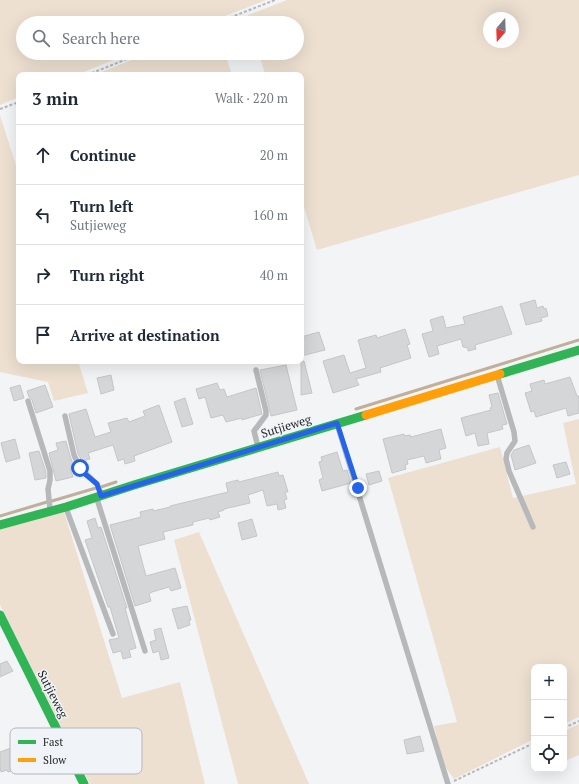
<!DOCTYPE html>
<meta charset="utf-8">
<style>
:root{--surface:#fff;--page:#f6f6f7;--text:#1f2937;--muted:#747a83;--line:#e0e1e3}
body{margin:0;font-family:"PT Serif",serif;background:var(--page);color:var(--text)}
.controls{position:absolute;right:12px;bottom:12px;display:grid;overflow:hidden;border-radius:8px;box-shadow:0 4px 16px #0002}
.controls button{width:36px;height:36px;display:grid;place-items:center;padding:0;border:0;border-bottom:1px solid var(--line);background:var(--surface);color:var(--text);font:20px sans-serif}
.compass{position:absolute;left:483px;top:12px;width:36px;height:36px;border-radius:50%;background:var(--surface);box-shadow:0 4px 16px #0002;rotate:199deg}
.stop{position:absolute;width:12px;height:12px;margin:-9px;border:3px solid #2563eb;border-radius:50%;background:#fff}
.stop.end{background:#2563eb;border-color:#fff;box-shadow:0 1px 4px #0008}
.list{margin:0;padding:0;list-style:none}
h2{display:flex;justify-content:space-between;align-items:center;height:52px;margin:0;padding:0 16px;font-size:17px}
h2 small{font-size:13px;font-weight:400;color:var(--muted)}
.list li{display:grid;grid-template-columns:26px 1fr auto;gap:12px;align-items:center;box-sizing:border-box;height:60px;padding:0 16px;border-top:1px solid var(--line)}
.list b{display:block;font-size:15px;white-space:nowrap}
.list p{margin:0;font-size:13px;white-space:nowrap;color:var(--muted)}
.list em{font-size:13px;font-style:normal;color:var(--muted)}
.icon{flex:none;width:22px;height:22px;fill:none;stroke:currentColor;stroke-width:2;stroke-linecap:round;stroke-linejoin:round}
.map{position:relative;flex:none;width:579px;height:784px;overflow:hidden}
.search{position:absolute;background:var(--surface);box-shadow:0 4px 16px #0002;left:16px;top:16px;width:288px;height:44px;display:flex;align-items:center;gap:10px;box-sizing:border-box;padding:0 14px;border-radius:22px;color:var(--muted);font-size:15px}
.panel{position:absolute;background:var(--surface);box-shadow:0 4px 16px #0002;left:16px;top:72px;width:288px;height:292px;border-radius:8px}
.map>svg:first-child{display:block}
.green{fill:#ede0d1;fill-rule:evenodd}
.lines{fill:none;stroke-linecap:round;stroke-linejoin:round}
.stream{stroke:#c0af9c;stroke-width:3}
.building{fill:#d4d6d7;stroke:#c5c6c8}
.path{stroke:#b6b7b8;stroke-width:2;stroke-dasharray:3 2;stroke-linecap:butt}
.lane{stroke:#b7b8ba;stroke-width:5.5}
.fast{stroke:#30b455;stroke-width:9}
.slow{stroke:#ff9f0a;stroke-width:9}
.route{stroke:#2563eb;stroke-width:5}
.labels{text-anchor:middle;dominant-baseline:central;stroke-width:3;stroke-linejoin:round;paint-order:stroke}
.street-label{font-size:12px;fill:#252728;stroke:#f0f4f8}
.key{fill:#f0f4f8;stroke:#b3b6ba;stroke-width:1}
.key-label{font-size:11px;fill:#252728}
</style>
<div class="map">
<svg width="579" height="784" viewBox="0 0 579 784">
<rect width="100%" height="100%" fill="#f2f4f6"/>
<path class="green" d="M 0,0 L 266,0 L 207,23 L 23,23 L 23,53 L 131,53 L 76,75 L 19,75 L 19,97 L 0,105 Z
M 287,0 L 579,0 L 579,175 L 317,250 L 301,197 L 301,75 L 265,75 L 259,53 L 297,53 L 297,23 L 250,23 L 248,15 ZM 489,18 L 513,18 L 513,42 L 489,42 Z
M 149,53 L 225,53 L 232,75 L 94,75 Z
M 0,115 L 19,175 L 19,361 L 78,361 L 88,393 L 54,401 L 48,382 L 0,372 Z
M 579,419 L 579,717 L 564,724 L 564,667 L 534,667 L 534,739 L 454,779 L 443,764 L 434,726 L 457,722 L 388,478 L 500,447 L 513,498 L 576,484 L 563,423 Z
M 64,512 L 122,698 L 180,682 L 205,784 L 90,784 L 0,605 L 0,529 Z
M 199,532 L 309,784 L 238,784 L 174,540 Z
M 579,724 L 579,755 L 564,761 L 564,731 Z"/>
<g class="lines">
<path class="stream" d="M 356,409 L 579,340
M 101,487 L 116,482
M 52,501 L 96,488
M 0,516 L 47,502"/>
</g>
<path class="building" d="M 535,300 L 537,308 L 543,306 L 544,309 L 546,308 L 548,316 L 541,318 L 542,321 L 526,325 L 520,304 Z
M 502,306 L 512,334 L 475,345 L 476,349 L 468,351 L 468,348 L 463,347 L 461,339 L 437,346 L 439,354 L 429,357 L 422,334 L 433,331 L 430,320 L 443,316 L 446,328 L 465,324 L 463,317 Z
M 405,329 L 410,344 L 407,345 L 411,358 L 380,368 L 381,372 L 356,379 L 359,385 L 333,393 L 323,361 L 344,355 L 350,373 L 366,368 L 358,340 L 376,335 L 377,338 Z
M 319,332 L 325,350 L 301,356 L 301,337 Z
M 304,361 L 312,393 L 301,395 L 301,362 Z
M 286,365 L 297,410 L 271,416 L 260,370 Z
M 111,375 L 114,390 L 101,394 L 97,378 Z
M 570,377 L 577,396 L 579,396 L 579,413 L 568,416 L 566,408 L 536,417 L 534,411 L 531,412 L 525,393 L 532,391 L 530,384 L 544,380 L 545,384 Z
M 217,383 L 220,390 L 224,389 L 227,397 L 256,388 L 262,414 L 242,420 L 242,418 L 226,422 L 223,415 L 211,418 L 205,397 L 199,399 L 196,389 Z
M 20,385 L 24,398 L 14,401 L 10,388 Z
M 45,385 L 53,407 L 36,413 L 32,400 L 29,397 L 27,391 Z
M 498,393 L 507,424 L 502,425 L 503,429 L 487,433 L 489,444 L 478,446 L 475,433 L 466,436 L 461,418 L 491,410 L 490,408 L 492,407 L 489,395 Z
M 185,398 L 193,424 L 182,427 L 174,402 Z
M 159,405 L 172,442 L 134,456 L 135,461 L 125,464 L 124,459 L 118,461 L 113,445 L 88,453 L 90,459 L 82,461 L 78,454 L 69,414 L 86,409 L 95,437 L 111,432 L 108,423 L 127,418 L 129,422 L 145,416 L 143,411 Z
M 441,429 L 446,448 L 439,450 L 441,459 L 426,463 L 424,456 L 407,460 L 408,464 L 405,465 L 406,469 L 392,473 L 383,439 L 404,434 L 404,436 L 410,435 L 411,437 Z
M 15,439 L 20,458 L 6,462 L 1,443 Z
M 66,441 L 70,456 L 73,464 L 72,464 L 73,467 L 70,468 L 73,477 L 56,481 L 49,453 L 58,450 L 56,443 Z
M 529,445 L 536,463 L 515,470 L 511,455 L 514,450 Z
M 39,451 L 46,472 L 46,478 L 35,480 L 29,453 Z
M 337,452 L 343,471 L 347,470 L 351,483 L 322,491 L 319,480 L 323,478 L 319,462 L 322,461 L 321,457 Z
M 566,462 L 570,474 L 557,478 L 553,465 Z
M 379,471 L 382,481 L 369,485 L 366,474 Z
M 278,472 L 279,476 L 283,475 L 288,492 L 285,492 L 287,499 L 284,500 L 286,508 L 278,510 L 277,504 L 267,506 L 263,490 L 248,495 L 250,503 L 224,509 L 224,510 L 218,512 L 220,517 L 210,520 L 209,518 L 193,522 L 193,525 L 163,532 L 165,539 L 138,546 L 146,576 L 175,568 L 181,588 L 171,591 L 169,587 L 152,592 L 149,594 L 151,601 L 135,606 L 110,525 L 141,517 L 140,512 L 153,509 L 153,511 L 170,507 L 170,506 L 228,492 L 226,483 L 238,480 L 239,482 Z
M 95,518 L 98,528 L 101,527 L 127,608 L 125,608 L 136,648 L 129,650 L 131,657 L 123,659 L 121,651 L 113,653 L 109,640 L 119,638 L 110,607 L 108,607 L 85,540 L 92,538 L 87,521 Z
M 252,519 L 257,536 L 242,540 L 238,523 Z
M 187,606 L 191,620 L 189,620 L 190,625 L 178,629 L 172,609 Z
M 161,628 L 169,658 L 161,660 L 159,651 L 153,653 L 150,642 L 156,640 L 154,630 Z
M 7,661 L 13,671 L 0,677 L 0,664 Z
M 420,736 L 424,751 L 407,754 L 404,740 Z
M 19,745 L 26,766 L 8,772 L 7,770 L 1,772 L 0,767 L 0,752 Z"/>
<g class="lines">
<path class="path" d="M 216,23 L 275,0
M 87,75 L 142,53
M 0,109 L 19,102
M 564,728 L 579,721
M 454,781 L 534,743"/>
<path class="lane" d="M 256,370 L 266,411 L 266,415 L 254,431 L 258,447
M 497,375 L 514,432 L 515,441 L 507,453 L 506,459 L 509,471 L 533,527
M 28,401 L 50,471 L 50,480 L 48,489 L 50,509
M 65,416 L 74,455 L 80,468 L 97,484 L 101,493
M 337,424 L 448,784
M 97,499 L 145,651
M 66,508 L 113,634"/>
<path class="fast" d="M 500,374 L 579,350
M 0,525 L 66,507 L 134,485 L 366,415
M 0,615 L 84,784"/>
<path class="slow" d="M 366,415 L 500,374"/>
</g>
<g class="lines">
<path class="route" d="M 80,468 L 85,474 L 97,484 L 101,496 L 337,423 L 358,488"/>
</g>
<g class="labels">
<g class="street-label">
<text transform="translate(286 426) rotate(-17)">Sutjieweg</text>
<text transform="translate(53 694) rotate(63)">Sutjieweg</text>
</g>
</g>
<rect x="10" y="728" width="132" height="46" rx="6" class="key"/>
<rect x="18" y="740" width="18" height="4" fill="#30b455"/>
<rect x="18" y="758" width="18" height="4" fill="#ff9f0a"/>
<g class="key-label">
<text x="43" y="746">Fast</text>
<text x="43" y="764">Slow</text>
</g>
</svg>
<div class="controls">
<button>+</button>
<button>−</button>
<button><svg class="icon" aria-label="locate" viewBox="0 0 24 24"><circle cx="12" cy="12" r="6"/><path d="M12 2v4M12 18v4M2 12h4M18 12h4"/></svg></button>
</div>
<svg class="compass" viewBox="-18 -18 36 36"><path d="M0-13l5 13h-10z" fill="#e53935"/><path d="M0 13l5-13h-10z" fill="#747a83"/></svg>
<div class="stop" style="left:80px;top:468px"></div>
<div class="stop end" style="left:358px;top:488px"></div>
<div class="search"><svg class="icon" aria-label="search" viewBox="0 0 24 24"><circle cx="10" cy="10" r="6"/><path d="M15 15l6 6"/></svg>Search here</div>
<section class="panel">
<h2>3 min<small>Walk · 220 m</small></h2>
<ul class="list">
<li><svg class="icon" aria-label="ahead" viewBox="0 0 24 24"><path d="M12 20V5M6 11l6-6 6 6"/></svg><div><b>Continue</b></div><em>20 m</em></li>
<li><svg class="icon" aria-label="left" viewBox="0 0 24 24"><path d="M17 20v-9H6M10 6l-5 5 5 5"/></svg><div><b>Turn left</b><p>Sutjieweg</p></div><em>160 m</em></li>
<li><svg class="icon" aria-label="right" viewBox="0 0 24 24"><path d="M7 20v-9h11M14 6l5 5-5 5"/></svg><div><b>Turn right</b></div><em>40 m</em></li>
<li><svg class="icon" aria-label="arrive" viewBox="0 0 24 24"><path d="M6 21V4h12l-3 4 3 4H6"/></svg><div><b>Arrive at destination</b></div></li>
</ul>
</section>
</div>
